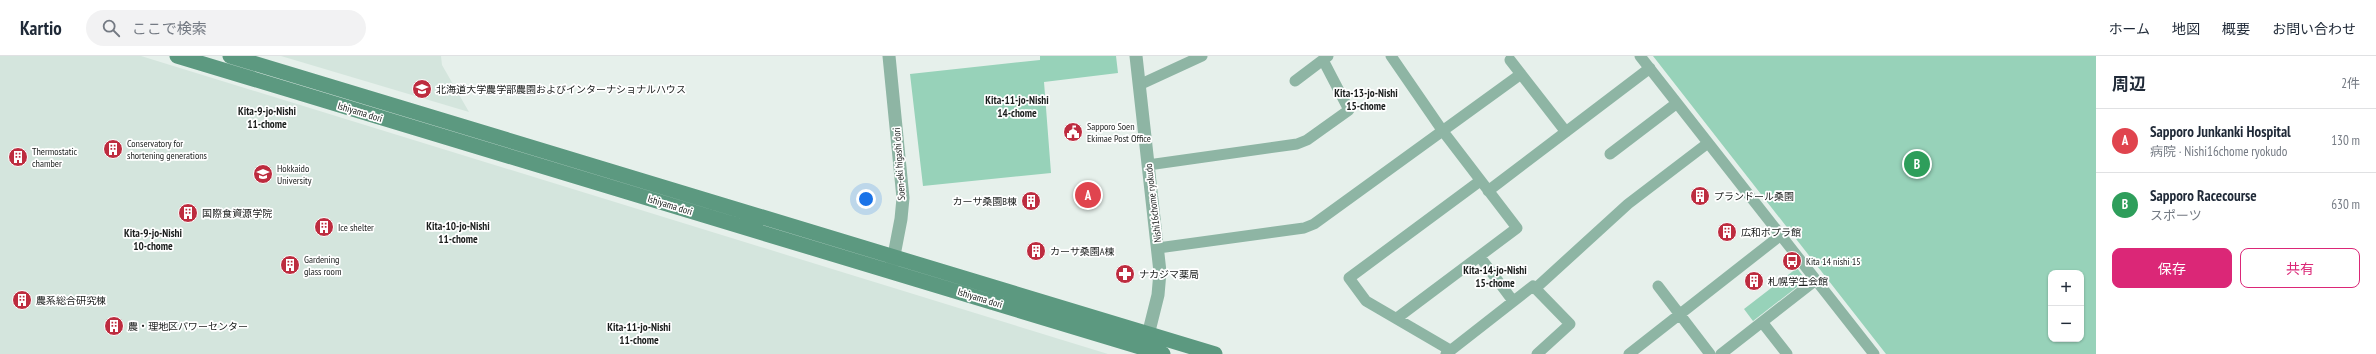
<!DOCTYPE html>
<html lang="ja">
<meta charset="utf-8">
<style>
:root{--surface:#fff;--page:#f2f2f3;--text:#1f2937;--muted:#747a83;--line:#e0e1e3;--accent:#db2777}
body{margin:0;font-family:"PT Sans Narrow","Noto Sans JP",sans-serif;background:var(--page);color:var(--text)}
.controls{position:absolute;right:12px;bottom:12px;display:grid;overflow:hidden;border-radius:8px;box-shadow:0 1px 3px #0004}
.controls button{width:36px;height:36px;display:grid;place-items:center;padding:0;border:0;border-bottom:1px solid var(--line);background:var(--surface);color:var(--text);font:20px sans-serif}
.you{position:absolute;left:866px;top:143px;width:14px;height:14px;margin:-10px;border:3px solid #fff;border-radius:50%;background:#1a73e8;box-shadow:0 0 0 6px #1a73e833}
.badge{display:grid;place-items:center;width:26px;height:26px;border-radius:50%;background:var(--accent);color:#fff;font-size:13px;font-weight:700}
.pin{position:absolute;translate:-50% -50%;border:2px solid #fff;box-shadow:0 1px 4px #0006}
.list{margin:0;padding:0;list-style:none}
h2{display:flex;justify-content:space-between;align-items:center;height:52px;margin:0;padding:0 16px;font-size:17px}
h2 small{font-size:13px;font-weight:400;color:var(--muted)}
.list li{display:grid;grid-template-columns:26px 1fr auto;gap:12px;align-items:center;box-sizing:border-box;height:64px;padding:0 16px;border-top:1px solid var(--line)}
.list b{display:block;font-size:15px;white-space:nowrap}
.list p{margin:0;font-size:13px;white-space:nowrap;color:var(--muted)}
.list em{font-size:13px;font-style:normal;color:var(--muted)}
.actions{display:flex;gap:8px;padding:12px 16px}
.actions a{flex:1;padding:9px 0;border:1px solid var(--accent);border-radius:8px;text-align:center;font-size:14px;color:var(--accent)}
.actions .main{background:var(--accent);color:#fff}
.icon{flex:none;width:22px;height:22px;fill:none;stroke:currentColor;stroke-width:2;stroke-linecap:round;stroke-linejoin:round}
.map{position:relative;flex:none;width:2096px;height:298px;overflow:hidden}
header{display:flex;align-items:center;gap:24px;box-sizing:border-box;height:56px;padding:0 20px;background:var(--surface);border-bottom:1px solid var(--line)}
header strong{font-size:19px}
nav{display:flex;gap:22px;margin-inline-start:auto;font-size:14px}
.search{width:280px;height:36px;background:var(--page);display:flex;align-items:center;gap:10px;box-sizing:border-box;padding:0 14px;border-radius:22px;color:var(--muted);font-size:15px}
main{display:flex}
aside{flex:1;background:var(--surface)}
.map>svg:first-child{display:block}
.built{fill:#d4e5dd}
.green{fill:#97d2b9;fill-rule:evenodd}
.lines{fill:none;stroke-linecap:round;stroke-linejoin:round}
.minor{stroke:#8eb5a4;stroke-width:11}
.tertiary{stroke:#8eb5a4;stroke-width:13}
.secondary{stroke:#5c9980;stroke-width:15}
.labels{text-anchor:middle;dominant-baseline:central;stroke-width:3.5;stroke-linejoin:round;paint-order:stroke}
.poi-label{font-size:10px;fill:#1a1d1c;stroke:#fff;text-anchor:start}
.street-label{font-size:10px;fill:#1a1d1c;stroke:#fff}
.neighbourhood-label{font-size:11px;font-weight:bold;fill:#1a1d1c;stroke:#fff}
</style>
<header>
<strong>Kartio</strong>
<div class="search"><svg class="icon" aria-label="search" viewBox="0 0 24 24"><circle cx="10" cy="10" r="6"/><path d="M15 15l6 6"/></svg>ここで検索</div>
<nav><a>ホーム</a><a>地図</a><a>概要</a><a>お問い合わせ</a></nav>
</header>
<main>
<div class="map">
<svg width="2096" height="298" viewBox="0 0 2096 298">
<rect width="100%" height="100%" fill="#e6f0eb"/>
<path class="built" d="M 0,0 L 141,0 L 1108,298 L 0,298 Z
M 281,0 L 441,0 L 442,9 L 469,56 Z"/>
<path class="green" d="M 1040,0 L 1116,0 L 1118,17 L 1044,26 L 1051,117 L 923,130 L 910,18 L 1040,4 Z
M 1653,0 L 2096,0 L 2096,298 L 1886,298 ZM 2051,217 L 2081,217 L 2081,283 L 2051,283 Z
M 1797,212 L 1806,224 L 1753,265 L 1744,253 Z"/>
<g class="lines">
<path class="minor" d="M 1391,0 L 1442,74 L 1517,172 L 1397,262
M 1640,0 L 1874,298
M 1510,4 L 1566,76
M 1295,25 L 1328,0
M 1139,29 L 1202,0
M 1610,98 L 1677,47
M 1148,109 L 1297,88 L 1307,84 L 1349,54 L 1323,4
M 1488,135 L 1650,12
M 1158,192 L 1304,172 L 1314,168 L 1521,18
M 1480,201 L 1513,245
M 1658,230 L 1710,298
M 1537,231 L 1628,148 L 1708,87
M 1762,266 L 1787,298
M 1450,294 L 1366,245 L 1349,222 L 1480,125
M 1446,298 L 1533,230 L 1570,268 L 1537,298
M 1629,298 L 1781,179
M 1721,298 L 1816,224"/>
<path class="tertiary" d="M 889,0 L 903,142 L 901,163 L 891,215
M 1136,0 L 1160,216 L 1158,239 L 1146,287"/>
<path class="secondary" d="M 177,0 L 1163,298
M 230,0 L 1215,298"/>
</g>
<defs>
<symbol id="university-disc" viewBox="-11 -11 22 22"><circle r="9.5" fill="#bd2c3f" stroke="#fff"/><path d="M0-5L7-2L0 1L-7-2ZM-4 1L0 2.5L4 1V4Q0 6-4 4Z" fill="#fff"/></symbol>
<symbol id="civic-disc" viewBox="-11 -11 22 22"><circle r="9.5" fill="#bd2c3f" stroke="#fff"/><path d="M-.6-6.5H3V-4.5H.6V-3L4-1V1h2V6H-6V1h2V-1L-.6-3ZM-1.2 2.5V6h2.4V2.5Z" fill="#fff"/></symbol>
<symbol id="building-disc" viewBox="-11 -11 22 22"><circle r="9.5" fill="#bd2c3f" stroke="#fff"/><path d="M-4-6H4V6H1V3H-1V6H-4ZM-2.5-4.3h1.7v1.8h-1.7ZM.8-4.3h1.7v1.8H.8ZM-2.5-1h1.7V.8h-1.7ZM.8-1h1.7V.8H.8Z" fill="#fff"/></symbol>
<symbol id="bus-disc" viewBox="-11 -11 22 22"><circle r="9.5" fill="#bd2c3f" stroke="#fff"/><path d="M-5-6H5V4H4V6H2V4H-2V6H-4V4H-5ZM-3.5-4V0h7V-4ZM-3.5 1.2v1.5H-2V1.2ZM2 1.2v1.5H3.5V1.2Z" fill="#fff"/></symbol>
<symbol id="pharmacy-disc" viewBox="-11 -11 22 22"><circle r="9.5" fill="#bd2c3f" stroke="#fff"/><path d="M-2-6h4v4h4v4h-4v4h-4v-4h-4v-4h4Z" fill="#fff"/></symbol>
</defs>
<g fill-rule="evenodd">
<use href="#university-disc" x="411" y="22" width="22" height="22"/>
<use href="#civic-disc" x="1062" y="65" width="22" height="22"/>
<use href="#building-disc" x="102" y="82" width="22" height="22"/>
<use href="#building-disc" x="7" y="90" width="22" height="22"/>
<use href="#university-disc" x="252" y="107" width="22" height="22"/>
<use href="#building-disc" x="1689" y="129" width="22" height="22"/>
<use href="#building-disc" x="1020" y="134" width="22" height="22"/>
<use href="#building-disc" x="177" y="146" width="22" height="22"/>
<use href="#building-disc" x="313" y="160" width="22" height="22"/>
<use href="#building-disc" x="1716" y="165" width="22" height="22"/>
<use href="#building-disc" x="1025" y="184" width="22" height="22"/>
<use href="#bus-disc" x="1781" y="194" width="22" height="22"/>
<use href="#building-disc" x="279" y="198" width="22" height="22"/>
<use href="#pharmacy-disc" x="1114" y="207" width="22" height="22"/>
<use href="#building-disc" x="1743" y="214" width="22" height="22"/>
<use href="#building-disc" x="11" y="233" width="22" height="22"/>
<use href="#building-disc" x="103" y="259" width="22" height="22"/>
</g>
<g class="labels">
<g class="poi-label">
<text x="436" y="33">北海道大学農学部農園およびインターナショナルハウス</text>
<text x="1087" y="70">Sapporo Soen<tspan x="1087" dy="12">Ekimae Post Office</tspan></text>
<text x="127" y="87">Conservatory for<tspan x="127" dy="12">shortening generations</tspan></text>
<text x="32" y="95">Thermostatic<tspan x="32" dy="12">chamber</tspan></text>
<text x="277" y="112">Hokkaido<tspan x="277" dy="12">University</tspan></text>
<text x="1714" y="140">プランドール桑園</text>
<text x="1017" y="145" text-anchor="end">カーサ桑園B棟</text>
<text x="202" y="157">国際食資源学院</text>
<text x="338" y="171">Ice shelter</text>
<text x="1741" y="176">広和ポプラ館</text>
<text x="1050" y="195">カーサ桑園A棟</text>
<text x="304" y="203">Gardening<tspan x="304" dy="12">glass room</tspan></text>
<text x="1806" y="205">Kita 14 nishi 15</text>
<text x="1139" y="218">ナカジマ薬局</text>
<text x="1768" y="225">札幌学生会館</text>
<text x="36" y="244">農系総合研究棟</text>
<text x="128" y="270">農・理地区パワーセンター</text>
</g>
<g class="street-label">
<text transform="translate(360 56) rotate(17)">Ishiyama dori</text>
<text transform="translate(899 108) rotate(-94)">Soen-eki higashi dori</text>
<text transform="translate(1153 147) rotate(-97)">Nishi16chome ryokudo</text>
<text transform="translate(670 149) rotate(17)">Ishiyama dori</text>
<text transform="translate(980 242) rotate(17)">Ishiyama dori</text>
</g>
<g class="neighbourhood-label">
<text x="1366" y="37">Kita-13-jo-Nishi<tspan x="1366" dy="13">15-chome</tspan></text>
<text x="1017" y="44">Kita-11-jo-Nishi<tspan x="1017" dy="13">14-chome</tspan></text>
<text x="267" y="55">Kita-9-jo-Nishi<tspan x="267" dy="13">11-chome</tspan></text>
<text x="458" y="170">Kita-10-jo-Nishi<tspan x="458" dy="13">11-chome</tspan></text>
<text x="153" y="177">Kita-9-jo-Nishi<tspan x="153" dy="13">10-chome</tspan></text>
<text x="1495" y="214">Kita-14-jo-Nishi<tspan x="1495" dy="13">15-chome</tspan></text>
<text x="639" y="271">Kita-11-jo-Nishi<tspan x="639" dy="13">11-chome</tspan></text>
</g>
</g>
</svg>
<div class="controls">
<button>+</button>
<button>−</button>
</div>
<div class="you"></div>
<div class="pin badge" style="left:1088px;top:139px;background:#e0444e">A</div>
<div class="pin badge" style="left:1917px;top:108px;background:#2e9e5b">B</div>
</div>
<aside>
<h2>周辺<small>2件</small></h2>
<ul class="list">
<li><span class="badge" style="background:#e0444e">A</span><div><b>Sapporo Junkanki Hospital</b><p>病院 · Nishi16chome ryokudo</p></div><em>130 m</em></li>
<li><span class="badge" style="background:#2e9e5b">B</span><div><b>Sapporo Racecourse</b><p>スポーツ</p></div><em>630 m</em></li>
</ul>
<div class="actions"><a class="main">保存</a><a>共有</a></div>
</aside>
</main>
